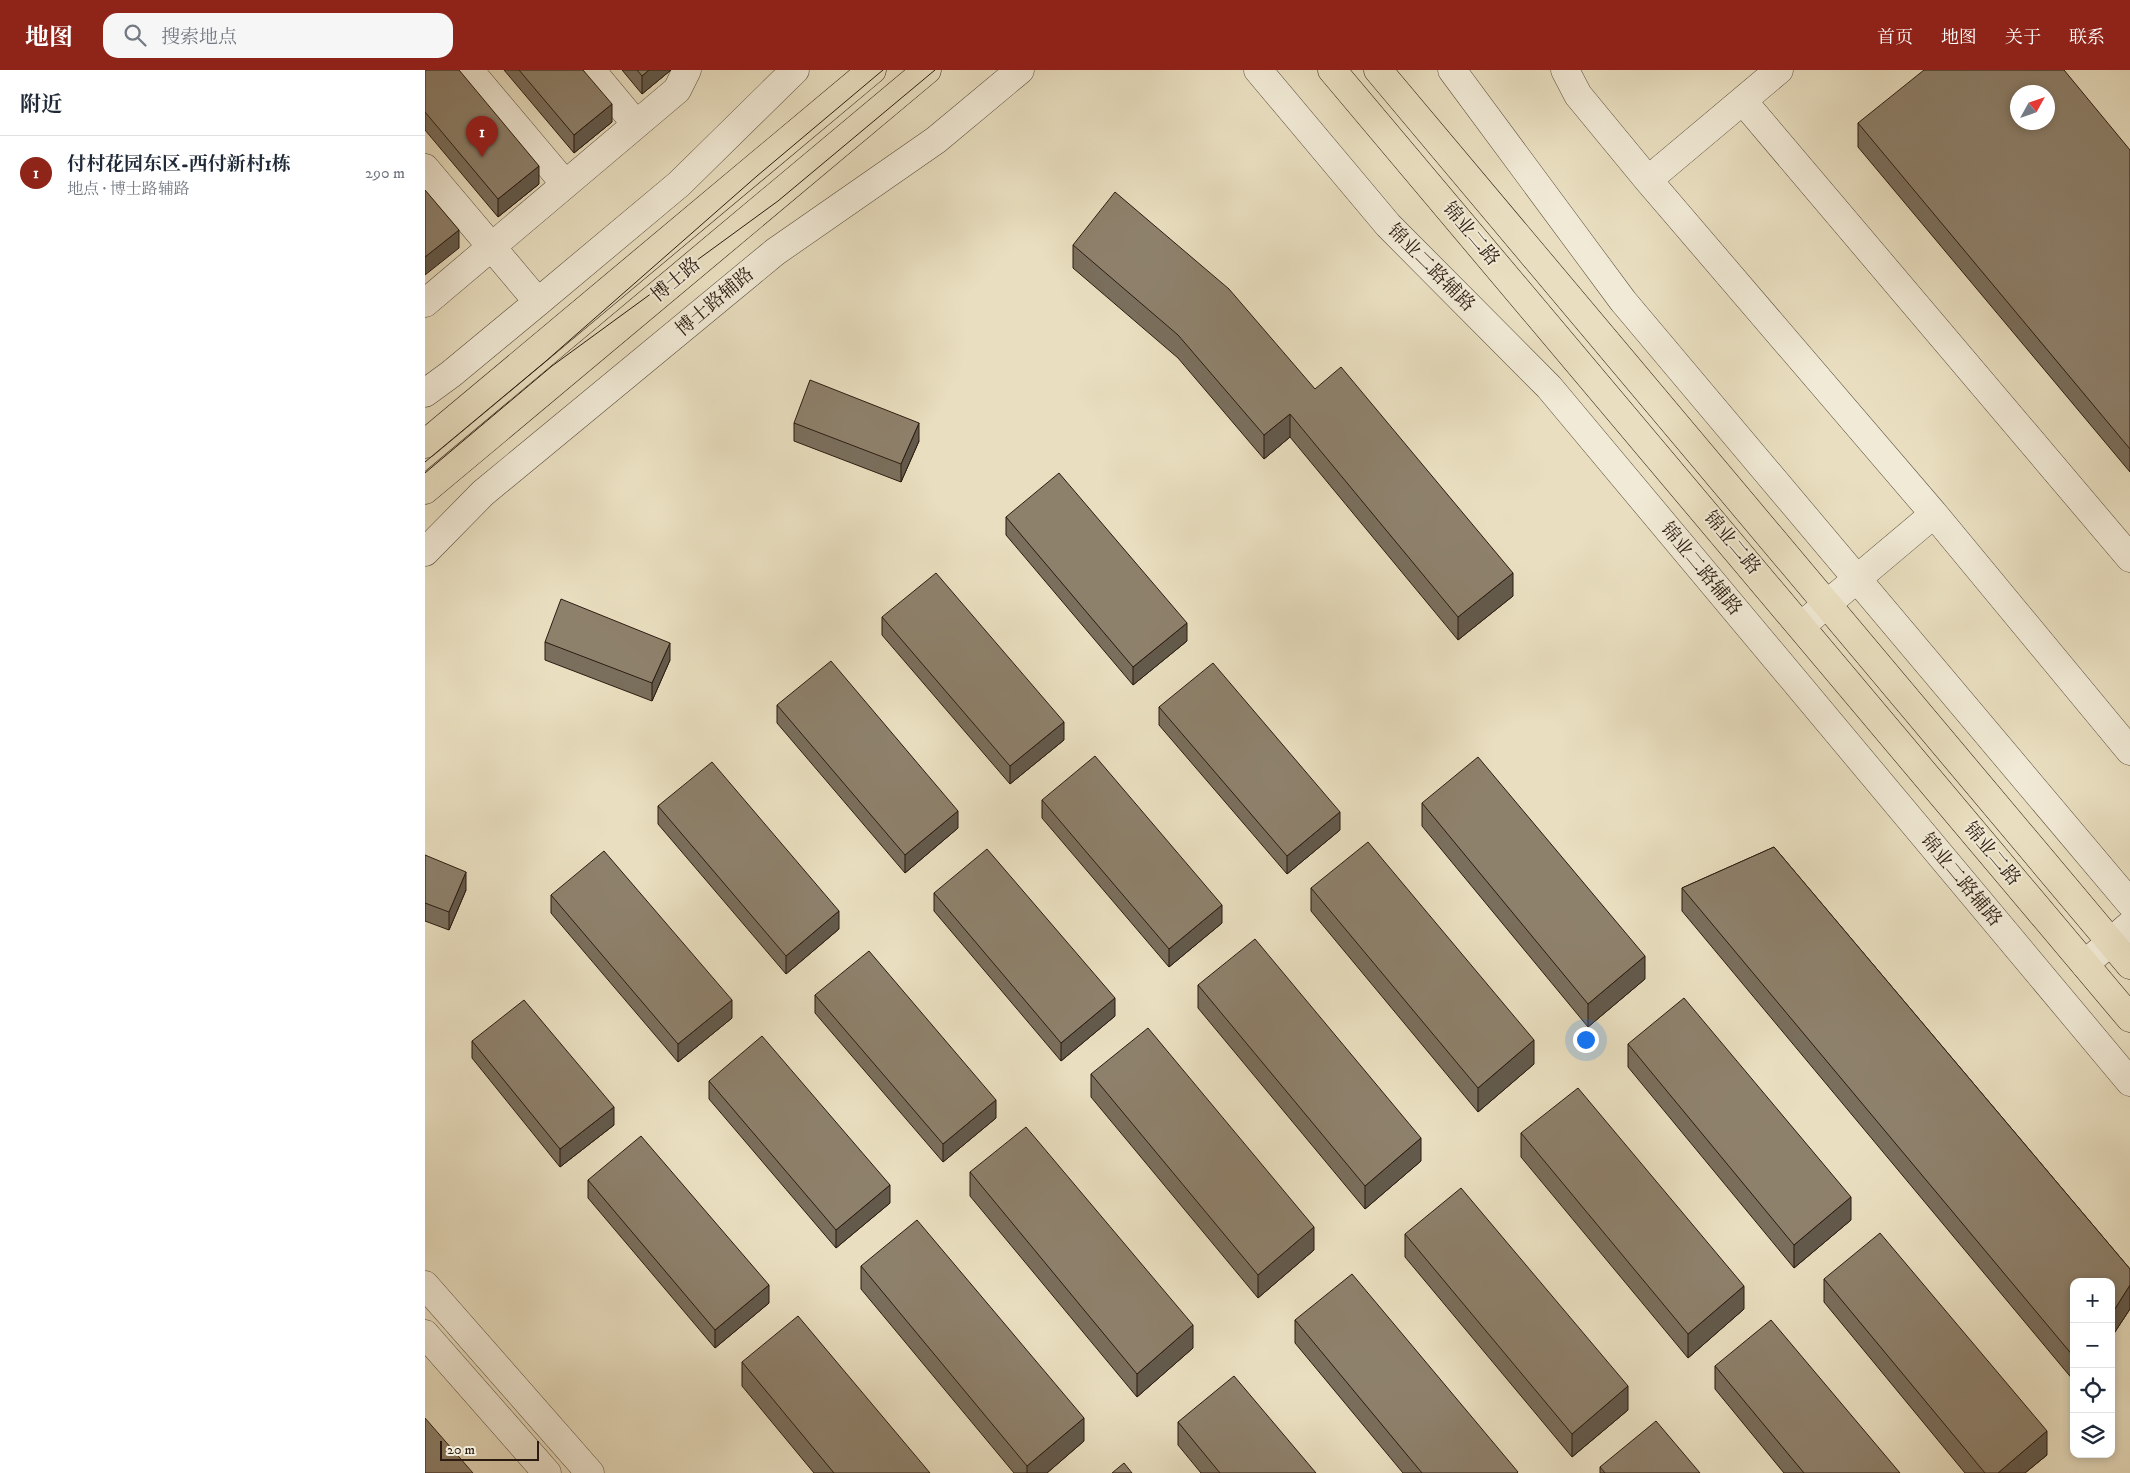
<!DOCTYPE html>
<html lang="zh">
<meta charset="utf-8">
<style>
:root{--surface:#fff;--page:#f6f6f7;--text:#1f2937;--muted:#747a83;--line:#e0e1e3;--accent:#8f2418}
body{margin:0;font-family:"IM FELL DW Pica","Noto Serif SC",serif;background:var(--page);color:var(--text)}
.controls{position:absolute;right:15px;bottom:15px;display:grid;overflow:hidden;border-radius:10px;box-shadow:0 2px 8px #0003}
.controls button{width:45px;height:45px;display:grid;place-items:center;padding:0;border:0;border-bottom:1px solid var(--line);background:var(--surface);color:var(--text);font:25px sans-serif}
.compass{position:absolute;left:1585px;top:15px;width:45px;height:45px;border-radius:50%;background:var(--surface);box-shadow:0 2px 8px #0003;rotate:50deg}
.scale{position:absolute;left:15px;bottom:12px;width:99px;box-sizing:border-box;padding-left:5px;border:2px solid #2b1b10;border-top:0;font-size:14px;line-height:18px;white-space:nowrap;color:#2b1b10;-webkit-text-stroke:4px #f1ead6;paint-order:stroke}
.you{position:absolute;left:1160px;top:969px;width:18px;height:18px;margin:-12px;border:4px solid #fff;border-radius:50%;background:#1a73e8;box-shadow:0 0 0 8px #1a73e833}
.badge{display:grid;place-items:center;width:32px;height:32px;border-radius:50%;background:var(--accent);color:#fff;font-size:16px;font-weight:700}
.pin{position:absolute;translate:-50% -41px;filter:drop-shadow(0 1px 2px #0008)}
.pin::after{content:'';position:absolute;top:26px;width:18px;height:15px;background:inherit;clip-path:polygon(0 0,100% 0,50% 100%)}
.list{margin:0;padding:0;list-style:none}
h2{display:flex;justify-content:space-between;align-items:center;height:65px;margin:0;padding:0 20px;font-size:21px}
h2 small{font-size:16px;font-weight:400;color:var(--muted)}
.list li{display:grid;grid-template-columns:32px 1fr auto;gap:15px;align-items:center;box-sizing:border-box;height:75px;padding:0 20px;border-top:1px solid var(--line)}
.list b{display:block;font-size:19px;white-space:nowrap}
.list p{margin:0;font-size:16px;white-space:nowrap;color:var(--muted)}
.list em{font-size:16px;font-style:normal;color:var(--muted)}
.icon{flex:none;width:28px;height:28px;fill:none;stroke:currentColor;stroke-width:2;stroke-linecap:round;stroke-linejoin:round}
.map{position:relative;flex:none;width:1705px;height:1403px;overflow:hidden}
header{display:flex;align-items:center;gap:30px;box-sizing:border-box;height:70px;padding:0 25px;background:var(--accent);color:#fff}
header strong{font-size:24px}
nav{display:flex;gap:28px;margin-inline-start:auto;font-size:18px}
.search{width:350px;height:45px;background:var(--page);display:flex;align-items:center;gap:12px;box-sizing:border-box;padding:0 18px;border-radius:15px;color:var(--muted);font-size:19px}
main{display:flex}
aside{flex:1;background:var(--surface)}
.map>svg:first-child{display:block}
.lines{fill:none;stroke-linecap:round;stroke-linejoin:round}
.minor-casing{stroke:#5a4c3c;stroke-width:29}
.major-casing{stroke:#2b1b10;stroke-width:29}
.minor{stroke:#f1ead6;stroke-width:28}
.major{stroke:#e9dfc0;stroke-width:28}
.tram{stroke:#2b1b10;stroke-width:1}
.wall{fill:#7a6f5d;stroke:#2b1b10}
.shaded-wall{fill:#635a4c;stroke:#2b1b10}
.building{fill:#8e816c;stroke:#2b1b10;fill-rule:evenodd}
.labels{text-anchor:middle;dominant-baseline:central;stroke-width:4;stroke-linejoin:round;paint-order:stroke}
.street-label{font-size:19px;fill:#2b1b10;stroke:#f1ead6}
</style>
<header>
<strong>地图</strong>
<div class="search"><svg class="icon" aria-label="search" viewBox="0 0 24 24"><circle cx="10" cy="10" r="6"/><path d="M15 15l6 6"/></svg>搜索地点</div>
<nav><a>首页</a><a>地图</a><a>关于</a><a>联系</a></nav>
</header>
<main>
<aside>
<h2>附近<small></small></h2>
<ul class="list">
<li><span class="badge">1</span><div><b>付村花园东区-西付新村1栋</b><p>地点 · 博士路辅路</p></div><em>290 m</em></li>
</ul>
</aside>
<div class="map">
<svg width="1705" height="1403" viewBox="0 0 1705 1403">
<rect width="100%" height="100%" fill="#e9dfc0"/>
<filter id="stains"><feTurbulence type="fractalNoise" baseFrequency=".004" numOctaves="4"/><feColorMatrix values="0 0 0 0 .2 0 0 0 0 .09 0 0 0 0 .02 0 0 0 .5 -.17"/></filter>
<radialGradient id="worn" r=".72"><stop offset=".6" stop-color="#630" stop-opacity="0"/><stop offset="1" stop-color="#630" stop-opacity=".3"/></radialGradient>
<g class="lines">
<defs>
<path id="minor" d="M 44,0 L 140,114
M 166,0 L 211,54
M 833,0 L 963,155 L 1124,317 L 1705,1012
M 1027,0 L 1198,231 L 1705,833
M 1140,0 L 1153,25 L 1223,110 L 1509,444 L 1376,556
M 1318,31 L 1705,488
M 0,98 L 113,232
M 1223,110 L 1354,0
M 0,233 L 252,20 L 262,0
M 0,323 L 26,304 L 113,232 L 254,114 L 370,0
M 1509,444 L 1705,681
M 0,482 L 58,423 L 350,182 L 511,70 L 595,0
M 1660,894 L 1705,855
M 0,1215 L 165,1403
M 0,1264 L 122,1403"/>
<path id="major" d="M 907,0 L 1705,948
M 953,0 L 1705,895
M 0,374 L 447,0
M 0,420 L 502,0"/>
</defs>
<use href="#minor" class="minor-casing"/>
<use href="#major" class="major-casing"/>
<use href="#minor" class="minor"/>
<use href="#major" class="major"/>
<path class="tram" d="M 0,392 L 121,291 L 332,106 L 458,0
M 0,403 L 127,296 L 353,131 L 510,0"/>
</g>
<path class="wall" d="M 0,0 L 114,114 L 73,147 L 0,60 Z
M 79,0 L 158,0 L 187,52 L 149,83 Z
M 197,0 L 246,0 L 217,24 Z
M 1433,53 L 1705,80 L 1705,402 L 1433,77 Z
M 648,175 L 890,319 L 1088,526 L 1033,570 L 865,367 L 839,389 L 753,288 L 648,198 Z
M 369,353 L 494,371 L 476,412 L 369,371 Z
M 581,447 L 762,571 L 708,615 L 581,465 Z
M 457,547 L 639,670 L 585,714 L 457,565 Z
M 120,572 L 245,590 L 227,631 L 120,590 Z
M 352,635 L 533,758 L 480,803 L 352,653 Z
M 734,637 L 915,760 L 862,804 L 734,655 Z
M 617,730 L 797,853 L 744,897 L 617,748 Z
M 997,733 L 1220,909 L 1163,957 L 997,756 Z
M 233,736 L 414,859 L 361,904 L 233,754 Z
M 1349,777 L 1705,1199 L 1705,1239 L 1686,1268 L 1686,1212 L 1649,1212 L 1649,1311 L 1257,841 L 1257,818 Z
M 0,785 L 41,820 L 24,860 L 0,851 Z
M 886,818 L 1109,994 L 1053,1042 L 886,841 Z
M 509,823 L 690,946 L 636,991 L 509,841 Z
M 126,825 L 307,948 L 253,992 L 126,843 Z
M 773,915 L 996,1091 L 940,1139 L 773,938 Z
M 390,925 L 571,1048 L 518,1092 L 390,943 Z
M 47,971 L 189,1055 L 135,1097 L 47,988 Z
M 1203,974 L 1426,1150 L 1369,1198 L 1203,997 Z
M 666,1004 L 889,1180 L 833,1228 L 666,1027 Z
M 284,1011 L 465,1133 L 411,1178 L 284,1029 Z
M 1096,1063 L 1319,1239 L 1263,1288 L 1096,1087 Z
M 545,1102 L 768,1278 L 712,1327 L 545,1126 Z
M 163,1110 L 344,1233 L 290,1278 L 163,1128 Z
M 980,1164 L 1203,1340 L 1147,1387 L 980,1187 Z
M 436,1196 L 659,1371 L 622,1403 L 589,1403 L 436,1219 Z
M 1399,1209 L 1622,1385 L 1600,1403 L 1540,1403 L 1399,1232 Z
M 870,1250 L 1093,1403 L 978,1403 L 870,1273 Z
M 317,1292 L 505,1403 L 389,1403 L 317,1316 Z
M 1290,1296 L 1475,1403 L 1359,1403 L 1290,1319 Z
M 753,1352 L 891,1403 L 776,1403 L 753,1375 Z
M 1175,1397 L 1275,1403 L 1175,1403 Z"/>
<path class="shaded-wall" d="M 224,0 L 246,0 L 217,24 L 217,6 Z
M 187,34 L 187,52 L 149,83 L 149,65 Z
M 114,96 L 114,114 L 73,147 L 73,129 Z
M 34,160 L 34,178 L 0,205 L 0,187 Z
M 865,344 L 865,367 L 839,389 L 839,365 Z
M 494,353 L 494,371 L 476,412 L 476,394 Z
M 1088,503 L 1088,526 L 1033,570 L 1033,547 Z
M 762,553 L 762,571 L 708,615 L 708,597 Z
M 245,573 L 245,590 L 227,631 L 227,613 Z
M 639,652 L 639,670 L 585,714 L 585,696 Z
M 533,741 L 533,758 L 480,803 L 480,785 Z
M 915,742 L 915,760 L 862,804 L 862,786 Z
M 41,802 L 41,820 L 24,860 L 24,842 Z
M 797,835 L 797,853 L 744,897 L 744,879 Z
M 414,841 L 414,859 L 361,904 L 361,886 Z
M 1220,886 L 1220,909 L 1163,957 L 1163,934 Z
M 690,928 L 690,946 L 636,991 L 636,973 Z
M 307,930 L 307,948 L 253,992 L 253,974 Z
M 1109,970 L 1109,994 L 1053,1042 L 1053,1018 Z
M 571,1030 L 571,1048 L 518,1092 L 518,1074 Z
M 189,1037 L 189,1055 L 135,1097 L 135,1079 Z
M 996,1068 L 996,1091 L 940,1139 L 940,1116 Z
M 465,1115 L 465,1133 L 411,1178 L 411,1160 Z
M 1426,1127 L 1426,1150 L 1369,1198 L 1369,1175 Z
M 889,1157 L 889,1180 L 833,1228 L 833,1205 Z
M 344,1215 L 344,1233 L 290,1278 L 290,1260 Z
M 1705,1215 L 1705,1239 L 1686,1268 L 1686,1245 Z
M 1319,1216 L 1319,1239 L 1263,1288 L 1263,1264 Z
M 768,1255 L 768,1278 L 712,1327 L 712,1304 Z
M 1203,1316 L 1203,1340 L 1147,1387 L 1147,1364 Z
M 659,1348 L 659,1371 L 622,1403 L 602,1403 L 602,1396 Z
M 1622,1361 L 1622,1385 L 1600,1403 L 1573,1403 Z"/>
<path class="building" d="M 0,0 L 34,0 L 114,96 L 73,129 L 0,42 Z
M 94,0 L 158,0 L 187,34 L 149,65 Z
M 212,0 L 224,0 L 217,6 Z
M 1499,0 L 1639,0 L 1705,80 L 1705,379 L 1433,53 ZM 1592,22 L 1622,22 L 1622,52 L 1592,52 Z
M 0,120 L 34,160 L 0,187 Z
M 690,122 L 804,219 L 890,319 L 916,297 L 1088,503 L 1033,547 L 865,344 L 839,365 L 753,265 L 648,175 Z
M 385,310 L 494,353 L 476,394 L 369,353 Z
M 634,403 L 762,553 L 708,597 L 581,447 Z
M 511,503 L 639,652 L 585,696 L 457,547 Z
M 136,529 L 245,573 L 227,613 L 120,572 Z
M 406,591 L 533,741 L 480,785 L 352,635 Z
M 788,593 L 915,742 L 862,786 L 734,637 Z
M 670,686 L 797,835 L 744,879 L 617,730 Z
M 1053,687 L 1220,886 L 1163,934 L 997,733 Z
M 287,692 L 414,841 L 361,886 L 233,736 Z
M 943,772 L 1109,970 L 1053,1018 L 886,818 Z
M 1349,777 L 1705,1199 L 1705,1215 L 1686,1245 L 1686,1212 L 1649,1212 L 1649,1287 L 1257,818 Z
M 562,779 L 690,928 L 636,973 L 509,823 Z
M 179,781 L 307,930 L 253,974 L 126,825 Z
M 0,785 L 41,802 L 24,842 L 0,833 Z
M 830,869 L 996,1068 L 940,1116 L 773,915 Z
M 444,881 L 571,1030 L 518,1074 L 390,925 Z
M 1259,928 L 1426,1127 L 1369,1175 L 1203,974 Z
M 99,930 L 189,1037 L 135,1079 L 47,971 Z
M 723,958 L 889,1157 L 833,1205 L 666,1004 Z
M 337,966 L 465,1115 L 411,1160 L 284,1011 Z
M 1153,1018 L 1319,1216 L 1263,1264 L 1096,1063 Z
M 601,1057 L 768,1255 L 712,1304 L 545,1102 Z
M 216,1066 L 344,1215 L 290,1260 L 163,1110 Z
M 1036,1118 L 1203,1316 L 1147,1364 L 980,1164 Z
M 492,1150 L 659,1348 L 602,1396 L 436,1196 Z
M 1455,1163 L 1622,1361 L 1573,1403 L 1560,1403 L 1399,1209 Z
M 927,1204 L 1093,1402 L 1092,1403 L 997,1403 L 870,1250 Z
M 373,1246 L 505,1403 L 409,1403 L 317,1292 Z
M 1346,1250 L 1475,1403 L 1379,1403 L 1290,1296 Z
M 809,1306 L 891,1403 L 795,1403 L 753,1352 Z
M 0,1348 L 48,1403 L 0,1403 Z
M 1231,1351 L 1275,1403 L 1180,1403 L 1175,1397 Z
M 699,1393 L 707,1403 L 687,1403 Z"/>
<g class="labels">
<g class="street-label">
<text transform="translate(1046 164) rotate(50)">锦业二路</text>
<text transform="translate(1006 198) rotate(45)">锦业二路辅路</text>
<text transform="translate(251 210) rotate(-40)">博士路</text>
<text transform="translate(290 232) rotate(-40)">博士路辅路</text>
<text transform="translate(1307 473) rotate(50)">锦业二路</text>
<text transform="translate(1276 499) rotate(50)">锦业二路辅路</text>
<text transform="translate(1567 784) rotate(50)">锦业二路</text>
<text transform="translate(1536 810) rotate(50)">锦业二路辅路</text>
</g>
</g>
<rect width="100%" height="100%" filter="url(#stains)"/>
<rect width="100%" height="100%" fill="url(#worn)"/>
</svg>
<div class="controls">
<button>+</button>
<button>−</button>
<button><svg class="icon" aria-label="locate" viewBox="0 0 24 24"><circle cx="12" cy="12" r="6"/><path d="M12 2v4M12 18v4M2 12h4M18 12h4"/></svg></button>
<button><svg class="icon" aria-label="layers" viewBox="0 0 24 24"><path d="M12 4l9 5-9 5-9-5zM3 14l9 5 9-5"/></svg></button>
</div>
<svg class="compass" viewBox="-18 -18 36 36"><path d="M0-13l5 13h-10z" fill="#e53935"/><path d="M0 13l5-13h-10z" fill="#747a83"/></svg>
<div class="scale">20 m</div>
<div class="you"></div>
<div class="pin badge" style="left:57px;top:87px">1</div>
</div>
</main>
